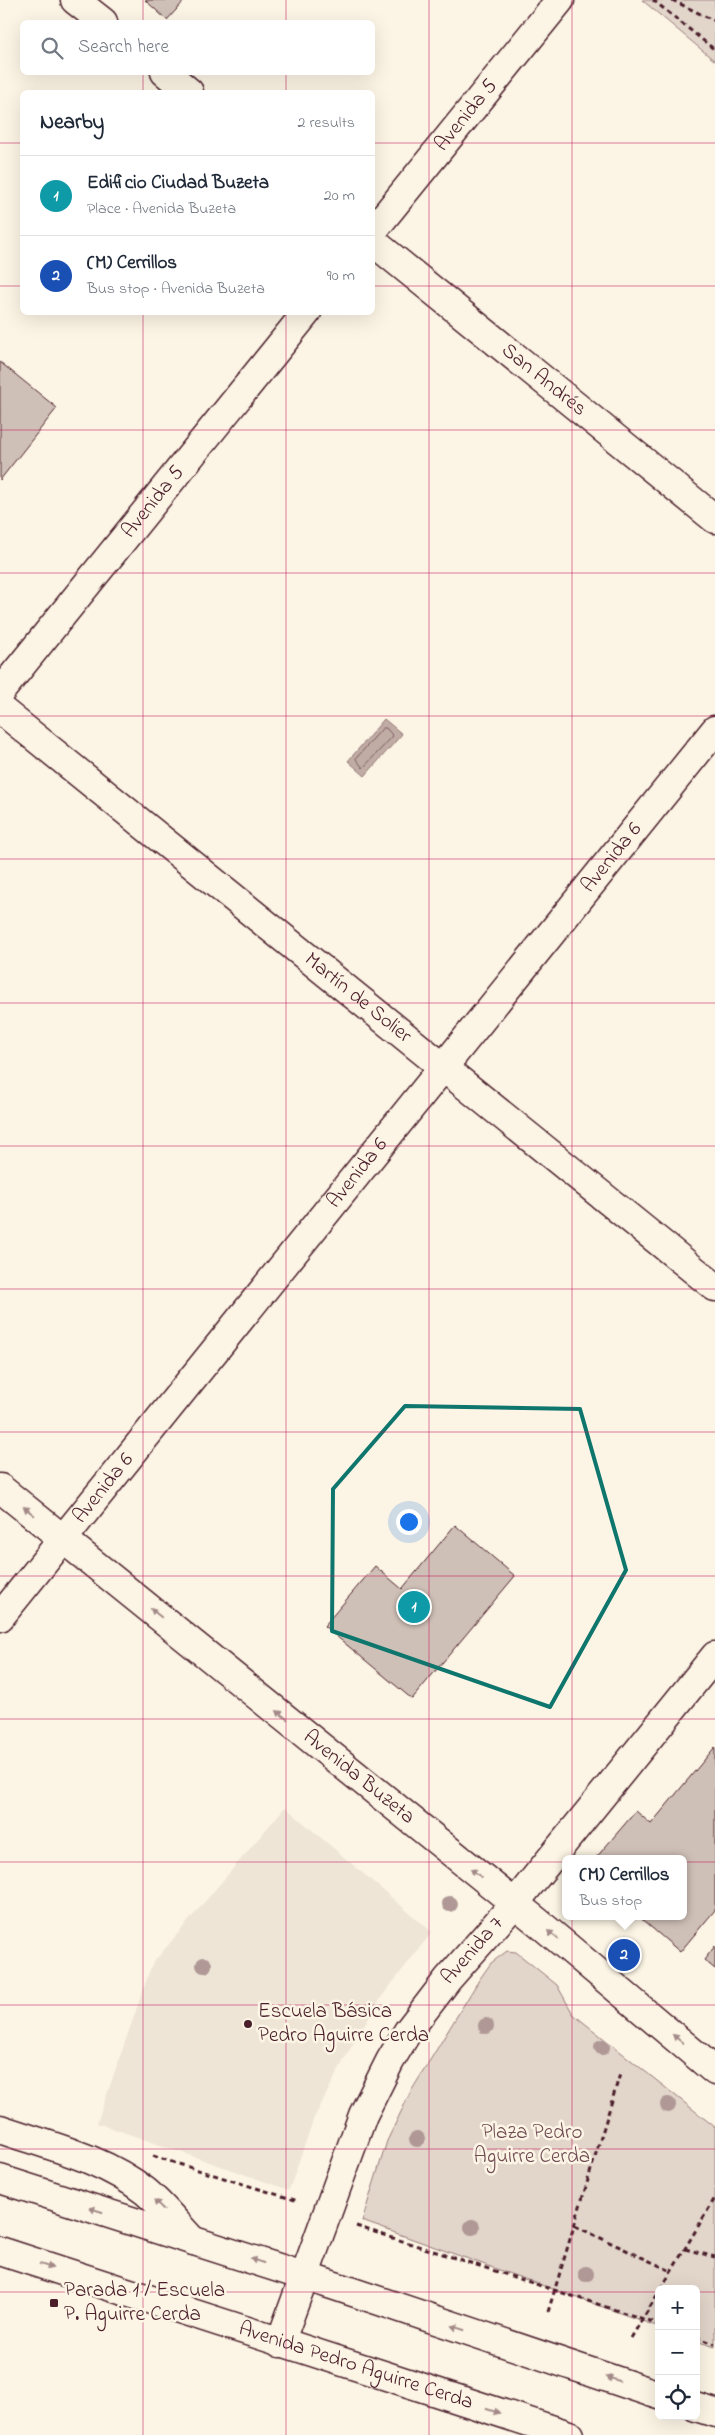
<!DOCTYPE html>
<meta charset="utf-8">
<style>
:root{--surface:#fff;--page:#f2f2f3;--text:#1f2937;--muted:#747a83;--line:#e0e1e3;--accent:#0f766e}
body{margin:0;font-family:"Indie Flower",sans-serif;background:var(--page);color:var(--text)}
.controls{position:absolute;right:15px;bottom:15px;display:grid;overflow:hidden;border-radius:8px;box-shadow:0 5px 20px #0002}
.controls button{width:45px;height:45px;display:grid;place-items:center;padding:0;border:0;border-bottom:1px solid var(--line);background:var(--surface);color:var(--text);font:25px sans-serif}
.you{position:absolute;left:408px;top:1521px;width:18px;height:18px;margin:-12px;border:4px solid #fff;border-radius:50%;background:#1a73e8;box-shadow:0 0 0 8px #1a73e833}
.badge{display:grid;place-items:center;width:32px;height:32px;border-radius:50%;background:var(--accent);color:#fff;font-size:16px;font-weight:700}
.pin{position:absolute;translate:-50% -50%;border:2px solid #fff;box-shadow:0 1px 5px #0006}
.popup{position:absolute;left:562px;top:1855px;width:125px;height:65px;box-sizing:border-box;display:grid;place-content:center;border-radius:8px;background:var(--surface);filter:drop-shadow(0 1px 4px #0005);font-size:16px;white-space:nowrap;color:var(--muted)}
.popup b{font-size:19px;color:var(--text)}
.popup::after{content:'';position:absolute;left:50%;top:100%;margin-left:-10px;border:10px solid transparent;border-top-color:var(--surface)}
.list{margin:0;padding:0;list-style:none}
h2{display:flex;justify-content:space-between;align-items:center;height:65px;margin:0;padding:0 20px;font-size:21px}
h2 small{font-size:16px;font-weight:400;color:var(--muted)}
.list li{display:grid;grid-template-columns:32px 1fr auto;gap:15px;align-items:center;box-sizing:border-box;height:80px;padding:0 20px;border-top:1px solid var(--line)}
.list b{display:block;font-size:19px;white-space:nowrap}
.list p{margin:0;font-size:16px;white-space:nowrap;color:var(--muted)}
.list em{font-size:16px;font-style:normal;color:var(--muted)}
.icon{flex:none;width:28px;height:28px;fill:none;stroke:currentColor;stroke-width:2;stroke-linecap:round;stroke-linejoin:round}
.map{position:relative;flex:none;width:715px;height:2435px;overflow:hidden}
.search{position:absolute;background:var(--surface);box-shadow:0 5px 20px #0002;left:20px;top:20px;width:355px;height:55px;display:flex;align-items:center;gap:12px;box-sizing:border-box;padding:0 18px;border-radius:8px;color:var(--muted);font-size:19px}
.panel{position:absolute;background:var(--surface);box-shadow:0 5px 20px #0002;left:20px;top:90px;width:355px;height:225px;border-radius:8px}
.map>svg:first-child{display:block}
.built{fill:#eee5d7}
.green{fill:#e2d5ca;stroke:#967a7a}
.water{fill:#c0aca5;stroke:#917474}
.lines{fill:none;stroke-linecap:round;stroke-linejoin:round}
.shore{stroke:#79575c;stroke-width:1}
.building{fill:#cfc0b7;stroke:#4a1f2b}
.minor-casing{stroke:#4a1f2b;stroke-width:31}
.tertiary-casing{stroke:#4a1f2b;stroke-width:31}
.secondary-casing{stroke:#4a1f2b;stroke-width:31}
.primary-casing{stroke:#4a1f2b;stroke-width:31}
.path{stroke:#4a1f2b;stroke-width:3;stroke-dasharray:5 4;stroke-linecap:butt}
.minor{stroke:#fcf5e5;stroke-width:28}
.tertiary{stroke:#fcf5e5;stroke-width:28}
.secondary{stroke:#fcf5e5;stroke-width:28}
.primary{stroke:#fcf5e5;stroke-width:28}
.tree{fill:#af9895}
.oneway{fill:#a38a88}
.marked{fill:none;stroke:#0f766e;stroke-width:4;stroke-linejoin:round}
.grid{fill:none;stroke:#c2185b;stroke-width:1;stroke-opacity:0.55}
.poi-dot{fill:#4a1f2b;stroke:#fcf5e5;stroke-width:2}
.labels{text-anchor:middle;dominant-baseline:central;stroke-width:5;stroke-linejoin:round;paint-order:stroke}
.street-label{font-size:21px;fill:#4a1f2b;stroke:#fcf5e5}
.poi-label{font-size:21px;fill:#4a1f2b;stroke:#fcf5e5;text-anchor:start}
.park-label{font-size:21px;fill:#704c53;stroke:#fcf5e5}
</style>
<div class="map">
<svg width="715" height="2435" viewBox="0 0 715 2435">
<rect width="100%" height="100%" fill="#fcf5e5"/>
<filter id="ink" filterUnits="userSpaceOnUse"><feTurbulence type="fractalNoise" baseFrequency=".02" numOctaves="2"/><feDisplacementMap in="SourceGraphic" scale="10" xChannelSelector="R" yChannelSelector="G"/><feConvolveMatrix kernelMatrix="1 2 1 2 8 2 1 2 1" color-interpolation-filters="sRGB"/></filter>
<g filter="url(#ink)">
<path class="built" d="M 285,1807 L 432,1932 L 383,1995 L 347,2054 L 314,2118 L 289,2190 L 97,2123 L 152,1964 Z"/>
<path class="green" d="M 642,0 L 715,0 L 715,61 Z
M 507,1951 L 516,1952 L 557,1985 L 573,2014 L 715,2127 L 715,2347 L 696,2341 L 696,2289 L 659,2289 L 659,2327 L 362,2221 L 387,2141 L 410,2093 L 479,1980 L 491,1963 Z"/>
<path class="water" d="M 384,719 L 402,734 L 365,776 L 348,761 Z"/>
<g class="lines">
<path class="shore" d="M 383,728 L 386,728 L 393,736 L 363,768 L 356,759 Z"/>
</g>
<path class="building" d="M 145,0 L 185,0 L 167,20 Z
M 0,362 L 57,408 L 0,480 Z
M 455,1525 L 515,1576 L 412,1699 L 324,1626 L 375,1566 L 402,1589 Z
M 715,1747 L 715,1910 L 680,1952 L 638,1916 L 683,1916 L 683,1859 L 595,1859 L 636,1811 L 651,1824 Z
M 715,1946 L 715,1969 L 704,1960 Z"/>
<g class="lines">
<defs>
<g id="minor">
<path d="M 75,0 L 103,22"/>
<path d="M 165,72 L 189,92"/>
<path id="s1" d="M 372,232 L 560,0"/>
<path id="s2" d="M 372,241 L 715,519"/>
<path id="s3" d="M 0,692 L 307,312"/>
<path id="s4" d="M 0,709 L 715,1287"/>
<path id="s5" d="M 0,1617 L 715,730"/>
<path d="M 0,2129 C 49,2146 103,2158 145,2191 C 162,2205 177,2224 193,2241"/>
</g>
<g id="tertiary">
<path id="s6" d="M 280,2343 L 363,2115 L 390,2061 L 408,2031 L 448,1979 L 514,1904 L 715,1656"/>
</g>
<g id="secondary">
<path id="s7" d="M 0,1488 L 539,1923 L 715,2071"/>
</g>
<g id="primary">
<path d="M 0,2179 L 335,2286 L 659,2395"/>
<path id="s8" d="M 0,2251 L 569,2435"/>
<path d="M 696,2407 L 715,2413"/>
</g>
</defs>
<use href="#minor" class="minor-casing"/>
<use href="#tertiary" class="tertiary-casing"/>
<use href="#secondary" class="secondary-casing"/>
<use href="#primary" class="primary-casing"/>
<path class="path" d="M 653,0 L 715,50
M 672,0 L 715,21
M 153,2156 L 298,2201
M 356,2226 L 659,2324
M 575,2226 L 671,2271
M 685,2249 L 715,2257
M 661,2289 L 715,2198
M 548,2312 L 620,2074
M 696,2337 L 715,2344
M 631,2338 L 659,2292"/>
<use href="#minor" class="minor"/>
<use href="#tertiary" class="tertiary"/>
<use href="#secondary" class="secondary"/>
<use href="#primary" class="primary"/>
</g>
<g class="tree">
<circle cx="450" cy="1904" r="8"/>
<circle cx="204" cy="1965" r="8"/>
<circle cx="486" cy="2026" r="8"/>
<circle cx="602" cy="2047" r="8"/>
<circle cx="668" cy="2105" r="8"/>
<circle cx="417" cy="2139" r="8"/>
<circle cx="472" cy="2227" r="8"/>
<circle cx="586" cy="2274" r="8"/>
</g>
<defs><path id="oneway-solid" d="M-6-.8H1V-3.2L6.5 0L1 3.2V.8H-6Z" transform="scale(1.25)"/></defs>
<g class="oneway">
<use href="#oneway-solid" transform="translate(29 1511) rotate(-141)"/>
<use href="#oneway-solid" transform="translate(156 1613) rotate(-141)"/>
<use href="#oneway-solid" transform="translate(282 1715) rotate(-141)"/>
<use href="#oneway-solid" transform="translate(476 1873) rotate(-141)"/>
<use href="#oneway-solid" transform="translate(553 1935) rotate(-141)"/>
<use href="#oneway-solid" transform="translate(678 2039) rotate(-140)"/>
<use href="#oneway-solid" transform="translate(159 2205) rotate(-135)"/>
<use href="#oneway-solid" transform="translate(96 2210) rotate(-162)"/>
<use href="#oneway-solid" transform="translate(257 2261) rotate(-162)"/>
<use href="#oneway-solid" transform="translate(46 2266) rotate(18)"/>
<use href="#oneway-solid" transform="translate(458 2328) rotate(-162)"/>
<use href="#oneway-solid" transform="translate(613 2379) rotate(-162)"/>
<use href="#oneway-solid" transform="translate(493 2411) rotate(18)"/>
</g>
</g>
<path class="marked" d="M 405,1406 L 580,1409 L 626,1570 L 550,1707 L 332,1631 L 333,1489 Z"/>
<path class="grid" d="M 143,0 L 143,22M 286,0 L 286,22M 429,0 L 429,2435M 572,0 L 572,2435M 143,72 L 143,92M 286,72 L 286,92M 0,143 L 22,143M 372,143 L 715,143M 0,286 L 22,286M 372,286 L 715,286M 143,312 L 143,2435M 286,312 L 286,2435M 0,430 L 715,430M 0,573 L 715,573M 0,716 L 715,716M 0,859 L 715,859M 0,1003 L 715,1003M 0,1146 L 715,1146M 0,1289 L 715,1289M 0,1432 L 715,1432M 0,1576 L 715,1576M 0,1719 L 715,1719M 0,1862 L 715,1862M 0,2005 L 715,2005M 0,2149 L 715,2149M 0,2292 L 659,2292M 696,2292 L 715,2292"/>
<g class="poi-dot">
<circle cx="248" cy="2024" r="5"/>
<rect x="49" y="2298" width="10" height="10" rx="2.5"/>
</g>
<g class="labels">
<g class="street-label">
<text stroke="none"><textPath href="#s1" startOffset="150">Avenida 5</textPath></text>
<text stroke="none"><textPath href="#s2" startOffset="221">San Andrés</textPath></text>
<text stroke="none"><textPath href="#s3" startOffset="244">Avenida 5</textPath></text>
<text stroke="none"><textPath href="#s5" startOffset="975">Avenida 6</textPath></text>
<text stroke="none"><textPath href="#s4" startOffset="460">Martín de Solier</textPath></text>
<text stroke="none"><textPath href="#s5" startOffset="570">Avenida 6</textPath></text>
<text stroke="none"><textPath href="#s5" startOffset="165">Avenida 6</textPath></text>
<text stroke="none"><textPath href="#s7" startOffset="461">Avenida Buzeta</textPath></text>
<text stroke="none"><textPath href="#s6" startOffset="441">Avenida 7</textPath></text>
<text stroke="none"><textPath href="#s8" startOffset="374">Avenida Pedro Aguirre Cerda</textPath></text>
</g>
<g class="poi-label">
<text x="258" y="2012">Escuela Básica<tspan x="258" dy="24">Pedro Aguirre Cerda</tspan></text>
<text x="64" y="2291">Parada 1 / Escuela<tspan x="64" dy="24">P. Aguirre Cerda</tspan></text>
</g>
<g class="park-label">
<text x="532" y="2133">Plaza Pedro<tspan x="532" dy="24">Aguirre Cerda</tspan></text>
</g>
</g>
</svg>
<div class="controls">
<button>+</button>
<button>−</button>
<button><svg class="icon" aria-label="locate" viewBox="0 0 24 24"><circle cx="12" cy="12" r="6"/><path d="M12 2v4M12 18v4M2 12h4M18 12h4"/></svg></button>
</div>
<div class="you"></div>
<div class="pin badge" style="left:414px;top:1607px;background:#0f9aa8">1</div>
<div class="pin badge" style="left:624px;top:1955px;background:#1a4fb4">2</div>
<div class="popup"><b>(M) Cerrillos</b>Bus stop</div>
<div class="search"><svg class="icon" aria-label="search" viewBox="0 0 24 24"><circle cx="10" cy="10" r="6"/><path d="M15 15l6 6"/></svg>Search here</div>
<section class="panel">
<h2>Nearby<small>2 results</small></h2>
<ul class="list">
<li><span class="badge" style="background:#0f9aa8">1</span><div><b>Edificio Ciudad Buzeta</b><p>Place · Avenida Buzeta</p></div><em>20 m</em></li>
<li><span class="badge" style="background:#1a4fb4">2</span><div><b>(M) Cerrillos</b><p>Bus stop · Avenida Buzeta</p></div><em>90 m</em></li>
</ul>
</section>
</div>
